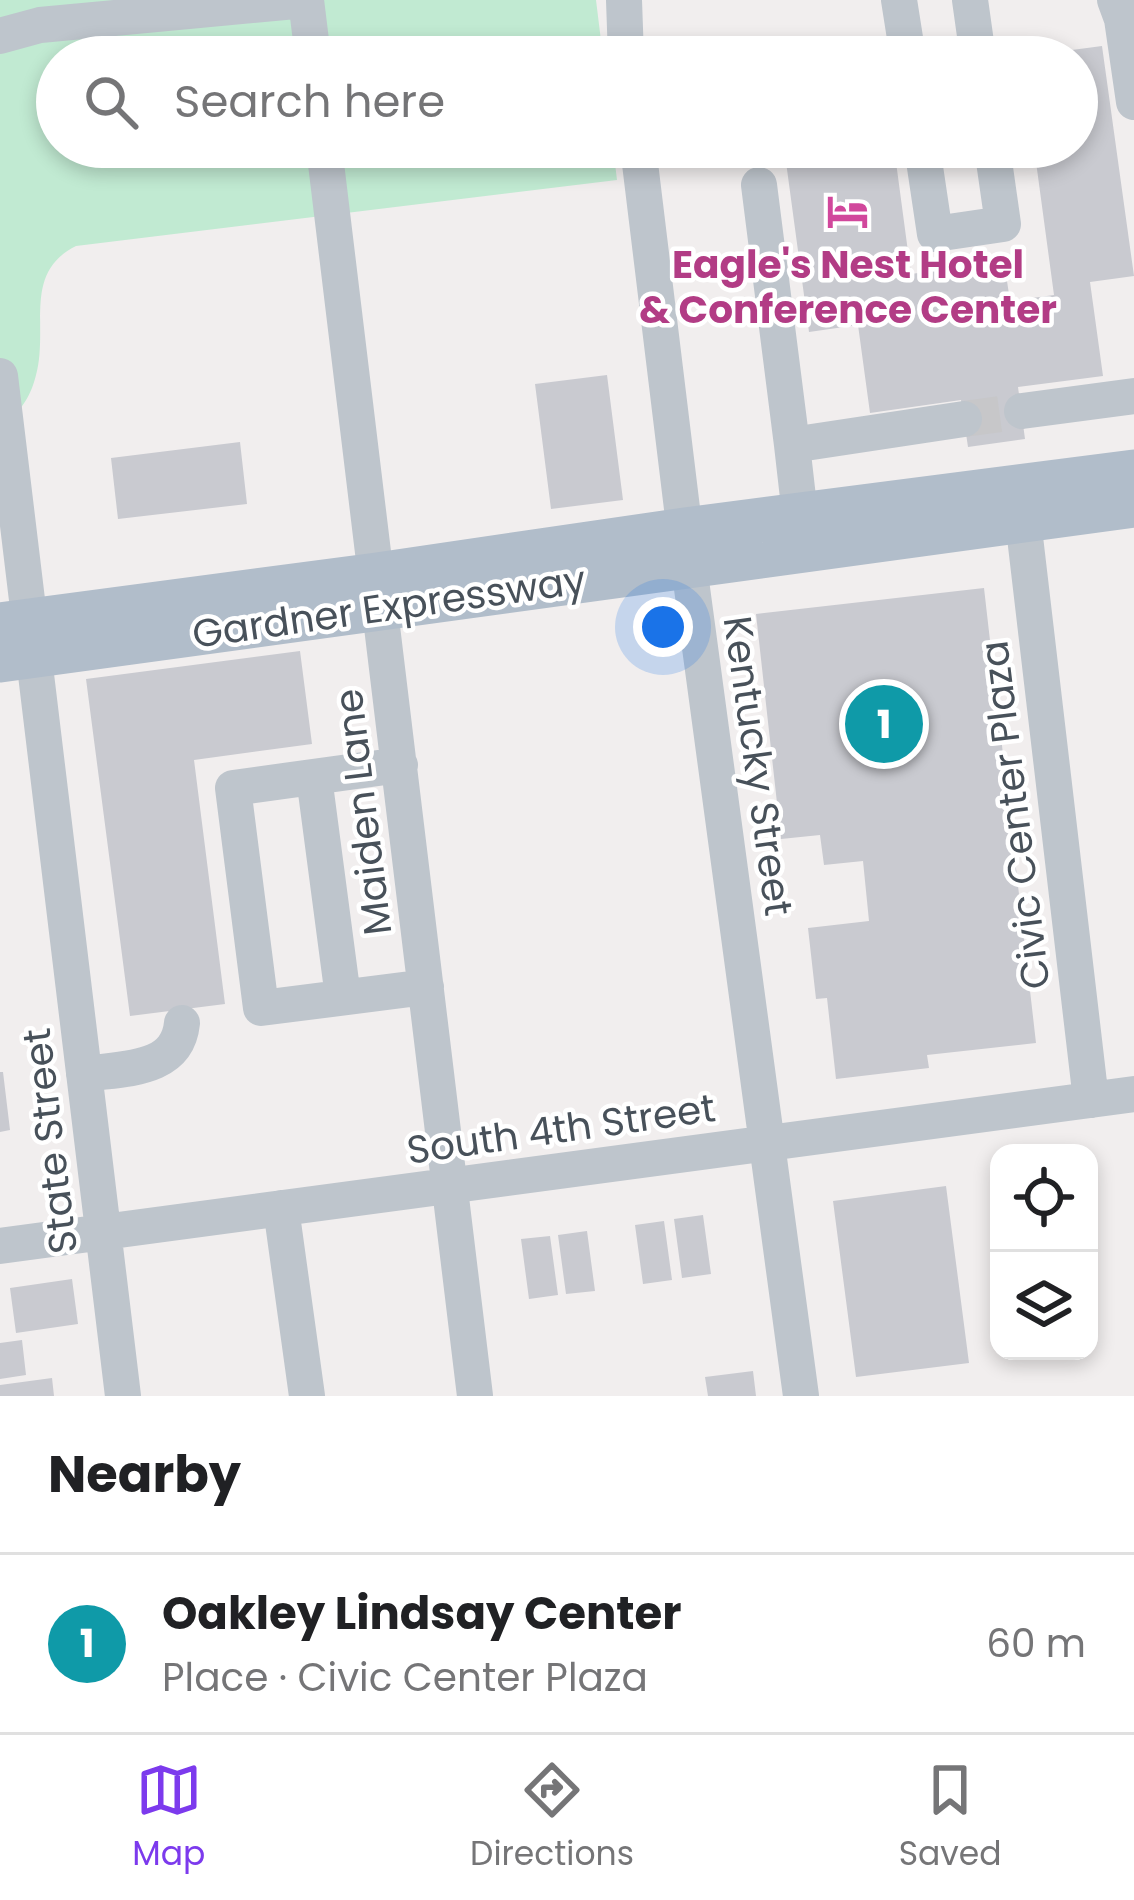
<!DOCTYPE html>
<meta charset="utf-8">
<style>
:root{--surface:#fff;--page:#f6f6f6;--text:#202124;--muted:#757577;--line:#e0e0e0;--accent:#7c3aed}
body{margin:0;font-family:Poppins,sans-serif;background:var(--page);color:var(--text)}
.controls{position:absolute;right:36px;bottom:36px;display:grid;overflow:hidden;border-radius:24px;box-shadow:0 6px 18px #0003}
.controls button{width:108px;height:108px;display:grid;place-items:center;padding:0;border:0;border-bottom:3px solid var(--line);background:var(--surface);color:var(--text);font:60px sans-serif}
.you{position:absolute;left:663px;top:627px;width:42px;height:42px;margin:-30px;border:9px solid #fff;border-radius:50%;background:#1a73e8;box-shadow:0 0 0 18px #1a73e833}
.badge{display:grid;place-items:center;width:78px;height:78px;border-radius:50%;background:var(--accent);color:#fff;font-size:39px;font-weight:700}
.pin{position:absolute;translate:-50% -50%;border:6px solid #fff;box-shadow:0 3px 12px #0006}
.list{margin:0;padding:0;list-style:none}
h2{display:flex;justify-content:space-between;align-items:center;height:156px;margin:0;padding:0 48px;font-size:51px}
h2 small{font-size:39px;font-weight:400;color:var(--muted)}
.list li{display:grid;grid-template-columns:78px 1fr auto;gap:36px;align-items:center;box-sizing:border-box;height:180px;padding:0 48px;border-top:3px solid var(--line)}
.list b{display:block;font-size:45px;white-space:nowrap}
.list p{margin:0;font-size:39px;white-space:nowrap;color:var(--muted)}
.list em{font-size:39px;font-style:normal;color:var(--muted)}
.icon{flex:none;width:66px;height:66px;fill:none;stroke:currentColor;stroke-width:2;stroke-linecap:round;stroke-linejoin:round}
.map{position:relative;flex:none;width:1134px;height:1396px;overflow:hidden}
.search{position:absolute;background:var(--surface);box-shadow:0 6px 18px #0003;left:36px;right:36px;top:36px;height:132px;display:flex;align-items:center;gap:30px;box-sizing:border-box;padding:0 42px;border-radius:66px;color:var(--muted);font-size:45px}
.sheet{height:336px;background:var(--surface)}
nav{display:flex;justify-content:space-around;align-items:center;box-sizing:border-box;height:168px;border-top:3px solid var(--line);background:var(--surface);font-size:33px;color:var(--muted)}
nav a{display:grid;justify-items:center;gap:6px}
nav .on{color:var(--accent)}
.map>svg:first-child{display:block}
.green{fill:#c1ead2}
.building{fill:#c9cad0}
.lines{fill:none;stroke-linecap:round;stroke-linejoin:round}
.minor-tunnel{stroke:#c7c7c9;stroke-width:36;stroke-dasharray:36 18;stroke-linecap:butt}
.minor{stroke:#bec5cc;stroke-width:36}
.major{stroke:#b1bdca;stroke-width:45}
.labels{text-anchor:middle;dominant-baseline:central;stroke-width:9;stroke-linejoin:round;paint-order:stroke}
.hotel-label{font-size:39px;font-weight:bold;fill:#b23c85;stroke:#fff}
.street-label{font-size:39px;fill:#48515a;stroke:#fff}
</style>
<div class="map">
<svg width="1134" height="1396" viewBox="0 0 1134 1396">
<rect width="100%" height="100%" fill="#f1eeee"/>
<path class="green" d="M 0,0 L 596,0 L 603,57 L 57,57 L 57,147 L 613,147 L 617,180 L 76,246 C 22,273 49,327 36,375 C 30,400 18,413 0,430 Z"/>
<path class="building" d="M 1102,46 L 1134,276 L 1090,282 L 1103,376 L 1018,387 L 1025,439 L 968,447 L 961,400 L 870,413 L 858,325 L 809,332 L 786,162 L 894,147 L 911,274 L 1004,261 L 1010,301 L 1054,295 L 1034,147 L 1077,147 L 1077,57 L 1042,57 L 1042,54 Z
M 607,375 L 623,500 L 551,509 L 535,384 Z
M 240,442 L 247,504 L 118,519 L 111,458 Z
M 984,588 L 1036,1043 L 927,1055 L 929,1068 L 836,1079 L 827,998 L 816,999 L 808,928 L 869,921 L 863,861 L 824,865 L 820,835 L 781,839 L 756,614 Z
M 300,651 L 312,744 L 194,760 L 225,1004 L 130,1016 L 86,679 Z
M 0,1072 L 3,1072 L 10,1130 L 0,1132 Z
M 946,1186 L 969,1363 L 856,1377 L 833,1201 Z
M 703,1215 L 711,1274 L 682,1278 L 674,1219 Z
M 664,1221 L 672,1280 L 643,1284 L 635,1225 Z
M 587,1231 L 595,1291 L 566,1294 L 558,1235 Z
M 550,1236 L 558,1295 L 529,1299 L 521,1239 Z
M 72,1279 L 78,1324 L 16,1333 L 10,1288 Z
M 22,1340 L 26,1375 L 0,1379 L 0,1343 Z
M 753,1371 L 756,1396 L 708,1396 L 705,1377 Z
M 52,1378 L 54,1396 L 0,1396 L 0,1385 Z"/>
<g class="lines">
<path class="minor-tunnel" d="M 964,419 L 1022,411"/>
<path class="minor" d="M 624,0 L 626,57
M 899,0 L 908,57
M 970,0 L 978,57
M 1115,0 L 1122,19 L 1134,102
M 0,36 L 40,25 L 306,0 L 313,57
M 324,147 L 475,1396
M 638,147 L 689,566 L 801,1396
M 922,147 L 935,234 L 1003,224 L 992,147
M 759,185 L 792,445 L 964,419
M 0,376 L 123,1396
M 1022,411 L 1134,396
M 792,445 L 800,515
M 1023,520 L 1091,1100
M 400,765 L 233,788 L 261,1008 L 426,987
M 314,777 L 343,997
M 84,1074 C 123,1068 177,1072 182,1023
M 281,1208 L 307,1396
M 0,1246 L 1134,1094"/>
<path class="major" d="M 0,625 L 377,575 L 685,530 L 1134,472
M 0,660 L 1134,505"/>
</g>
<defs>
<symbol id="hotel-bare" viewBox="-9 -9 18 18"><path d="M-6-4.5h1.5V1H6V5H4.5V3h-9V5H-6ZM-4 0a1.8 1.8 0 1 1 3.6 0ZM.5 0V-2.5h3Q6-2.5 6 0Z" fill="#d1479c" stroke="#fff" stroke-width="2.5" paint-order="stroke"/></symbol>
</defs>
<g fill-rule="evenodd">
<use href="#hotel-bare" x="818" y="182" width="59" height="59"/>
</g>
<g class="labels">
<g class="hotel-label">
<text x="848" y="264">Eagle's Nest Hotel<tspan x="848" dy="45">&amp; Conference Center</tspan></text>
</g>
<g class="street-label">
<text transform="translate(389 607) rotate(-8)">Gardner Expressway</text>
<text transform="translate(758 766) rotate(82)">Kentucky Street</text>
<text transform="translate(363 812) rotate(-97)">Maiden Lane</text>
<text transform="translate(1015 815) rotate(-97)">Civic Center Plaza</text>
<text transform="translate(561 1129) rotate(-8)">South 4th Street</text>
<text transform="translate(50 1141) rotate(-97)">State Street</text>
</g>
</g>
</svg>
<div class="controls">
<button><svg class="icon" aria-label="locate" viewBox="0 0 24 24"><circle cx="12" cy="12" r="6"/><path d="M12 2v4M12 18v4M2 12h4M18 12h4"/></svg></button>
<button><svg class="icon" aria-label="layers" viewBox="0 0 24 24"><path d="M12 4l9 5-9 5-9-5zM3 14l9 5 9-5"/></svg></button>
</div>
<div class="you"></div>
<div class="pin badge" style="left:884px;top:724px;background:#0f9aa8">1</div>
<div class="search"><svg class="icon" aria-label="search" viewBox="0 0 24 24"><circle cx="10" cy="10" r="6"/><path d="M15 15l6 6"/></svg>Search here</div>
</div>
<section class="sheet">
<h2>Nearby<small></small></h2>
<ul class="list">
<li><span class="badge" style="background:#0f9aa8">1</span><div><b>Oakley Lindsay Center</b><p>Place · Civic Center Plaza</p></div><em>60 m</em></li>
</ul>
</section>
<nav>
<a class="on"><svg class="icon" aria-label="map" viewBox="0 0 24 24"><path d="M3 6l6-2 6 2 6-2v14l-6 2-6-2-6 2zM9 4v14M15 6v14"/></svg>Map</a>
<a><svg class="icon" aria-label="directions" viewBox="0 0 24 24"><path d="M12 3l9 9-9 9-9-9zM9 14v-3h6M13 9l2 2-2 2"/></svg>Directions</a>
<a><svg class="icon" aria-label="saved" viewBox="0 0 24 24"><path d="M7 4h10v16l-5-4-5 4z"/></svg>Saved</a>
</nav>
